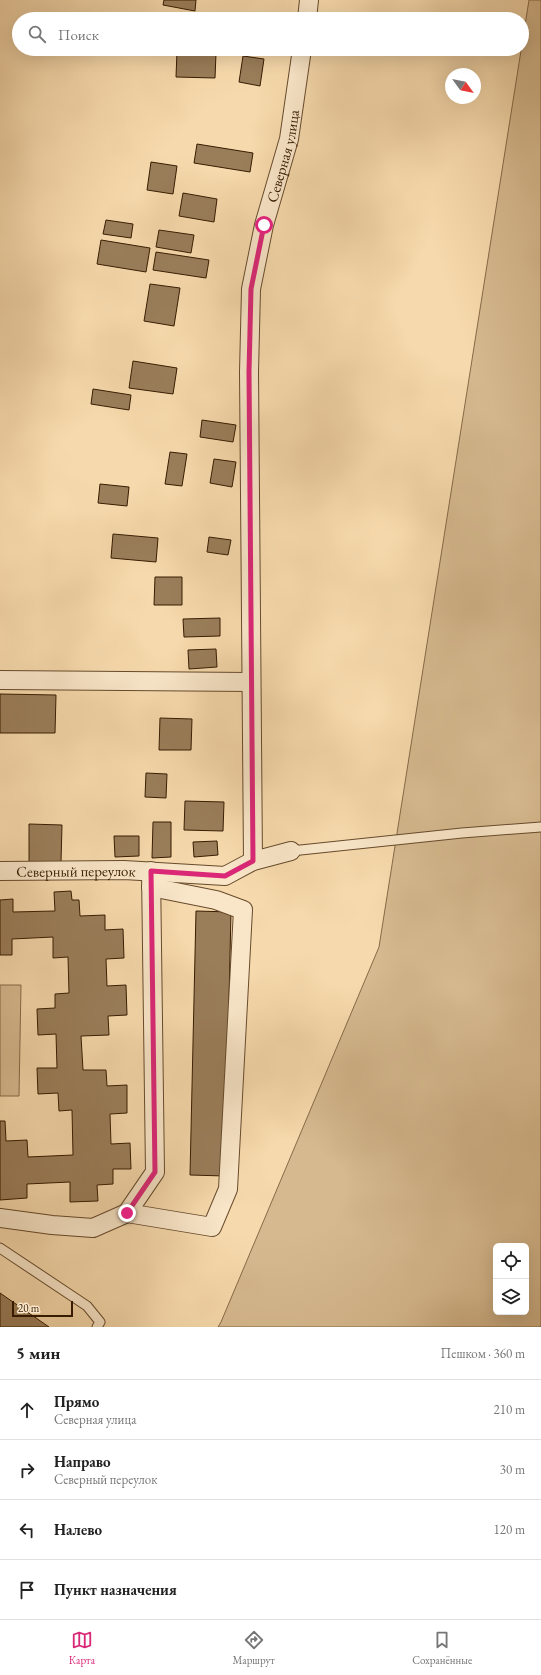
<!DOCTYPE html>
<html lang="ru">
<meta charset="utf-8">
<style>
:root{--surface:#fff;--page:#f6f6f6;--text:#222;--muted:#767676;--line:#e0e0e0;--accent:#db2777}
body{margin:0;font-family:"EB Garamond",serif;background:var(--page);color:var(--text)}
.controls{position:absolute;right:12px;bottom:12px;display:grid;overflow:hidden;border-radius:6px;box-shadow:0 4px 16px #0002}
.controls button{width:36px;height:36px;display:grid;place-items:center;padding:0;border:0;border-bottom:1px solid var(--line);background:var(--surface);color:var(--text);font:20px sans-serif}
.compass{position:absolute;left:445px;top:68px;width:36px;height:36px;border-radius:50%;background:var(--surface);box-shadow:0 4px 16px #0002;rotate:123deg}
.scale{position:absolute;left:12px;bottom:10px;width:61px;box-sizing:border-box;padding-left:4px;border:2px solid #371c01;border-top:0;font-size:11px;line-height:14px;white-space:nowrap;color:#371c01;-webkit-text-stroke:3px #f9e6c9;paint-order:stroke}
.stop{position:absolute;width:12px;height:12px;margin:-9px;border:3px solid #db2777;border-radius:50%;background:#fff}
.stop.end{background:#db2777;border-color:#fff;box-shadow:0 1px 4px #0008}
.list{margin:0;padding:0;list-style:none}
h2{display:flex;justify-content:space-between;align-items:center;height:52px;margin:0;padding:0 16px;font-size:17px}
h2 small{font-size:13px;font-weight:400;color:var(--muted)}
.list li{display:grid;grid-template-columns:26px 1fr auto;gap:12px;align-items:center;box-sizing:border-box;height:60px;padding:0 16px;border-top:1px solid var(--line)}
.list b{display:block;font-size:15px;white-space:nowrap}
.list p{margin:0;font-size:13px;white-space:nowrap;color:var(--muted)}
.list em{font-size:13px;font-style:normal;color:var(--muted)}
.icon{flex:none;width:22px;height:22px;fill:none;stroke:currentColor;stroke-width:2;stroke-linecap:round;stroke-linejoin:round}
.map{position:relative;flex:none;width:541px;height:1327px;overflow:hidden}
.search{position:absolute;background:var(--surface);box-shadow:0 4px 16px #0002;left:12px;right:12px;top:12px;height:44px;display:flex;align-items:center;gap:10px;box-sizing:border-box;padding:0 14px;border-radius:22px;color:var(--muted);font-size:15px}
.sheet{height:292px;background:var(--surface)}
nav{display:flex;justify-content:space-around;align-items:center;box-sizing:border-box;height:56px;border-top:1px solid var(--line);background:var(--surface);font-size:11px;color:var(--muted)}
nav a{display:grid;justify-items:center;gap:2px}
nav .on{color:var(--accent)}
.map>svg:first-child{display:block}
.green{fill:#d6b98f;stroke:#866a48;fill-rule:evenodd}
.building{fill:#9a7e5a;stroke:#371c01}
.lines{fill:none;stroke-linecap:round;stroke-linejoin:round}
.service-casing{stroke:#674b2c;stroke-width:11}
.minor-casing{stroke:#674b2c;stroke-width:20}
.service{stroke:#f9e6c9;stroke-width:9}
.minor{stroke:#f9e6c9;stroke-width:18}
.route{stroke:#db2777;stroke-width:5}
.labels{text-anchor:middle;dominant-baseline:central;stroke-width:3.5;stroke-linejoin:round;paint-order:stroke}
.street-label{font-size:15px;fill:#371c01;stroke:#f9e6c9}
</style>
<div class="map">
<svg width="541" height="1327" viewBox="0 0 541 1327">
<rect width="100%" height="100%" fill="#f6d9ac"/>
<filter id="stains"><feTurbulence type="fractalNoise" baseFrequency=".005" numOctaves="4"/><feColorMatrix values="0 0 0 0 .2 0 0 0 0 .09 0 0 0 0 .02 0 0 0 .5 -.17"/></filter>
<radialGradient id="worn" r=".72"><stop offset=".6" stop-color="#630" stop-opacity="0"/><stop offset="1" stop-color="#630" stop-opacity=".3"/></radialGradient>
<path class="green" d="M 529,0 L 541,0 L 541,1327 L 218,1327 L 221,1322 L 379,947 ZM 496,1246 L 526,1246 L 526,1312 L 496,1312 Z
M 0,985 L 21,985 L 19,1096 L 0,1096 Z"/>
<path class="building" d="M 164,0 L 196,0 L 195,11 L 163,5 Z
M 177,51 L 216,53 L 215,78 L 176,77 Z
M 243,56 L 264,59 L 260,86 L 239,82 Z
M 197,144 L 253,153 L 250,172 L 194,163 Z
M 151,162 L 177,166 L 173,194 L 147,190 Z
M 183,193 L 217,199 L 214,222 L 179,216 Z
M 106,220 L 133,224 L 131,238 L 103,234 Z
M 159,230 L 194,235 L 191,253 L 156,247 Z
M 101,240 L 150,248 L 146,272 L 97,264 Z
M 156,252 L 209,260 L 206,278 L 153,270 Z
M 150,284 L 180,288 L 174,326 L 144,321 Z
M 133,361 L 177,368 L 173,394 L 129,388 Z
M 93,389 L 131,395 L 129,410 L 91,404 Z
M 202,420 L 236,425 L 233,442 L 200,437 Z
M 170,452 L 187,454 L 182,486 L 165,484 Z
M 214,459 L 236,462 L 232,487 L 210,483 Z
M 100,484 L 129,487 L 127,506 L 98,503 Z
M 113,534 L 158,538 L 156,562 L 111,558 Z
M 209,537 L 231,540 L 228,555 L 207,552 Z
M 155,577 L 182,577 L 182,605 L 154,605 Z
M 220,618 L 220,636 L 184,637 L 183,619 Z
M 216,649 L 217,667 L 189,669 L 188,650 Z
M 0,694 L 56,695 L 55,733 L 0,733 Z
M 160,718 L 192,719 L 191,750 L 159,750 Z
M 146,773 L 167,774 L 166,798 L 145,797 Z
M 185,801 L 224,802 L 223,831 L 184,830 Z
M 153,822 L 171,822 L 171,857 L 152,858 Z
M 29,824 L 62,825 L 61,862 L 29,862 Z
M 114,836 L 139,836 L 139,856 L 115,857 Z
M 217,841 L 218,855 L 194,857 L 193,842 Z
M 71,891 L 72,900 L 79,900 L 80,916 L 105,915 L 105,930 L 123,929 L 124,958 L 106,959 L 107,986 L 126,985 L 127,1015 L 108,1016 L 109,1035 L 81,1036 L 83,1070 L 106,1070 L 107,1086 L 127,1085 L 127,1113 L 110,1114 L 111,1144 L 130,1143 L 131,1169 L 113,1169 L 113,1184 L 97,1185 L 98,1201 L 70,1202 L 70,1182 L 27,1184 L 27,1198 L 0,1200 L 0,1121 L 5,1121 L 6,1141 L 27,1140 L 28,1157 L 73,1155 L 72,1110 L 59,1111 L 58,1093 L 38,1094 L 37,1068 L 57,1068 L 56,1034 L 38,1035 L 37,1009 L 55,1008 L 55,994 L 69,993 L 68,957 L 53,958 L 53,937 L 12,939 L 12,955 L 0,955 L 0,900 L 13,899 L 13,912 L 55,911 L 54,892 Z
M 196,911 L 231,912 L 225,1176 L 190,1175 Z
M 0,1293 L 49,1327 L 0,1327 Z"/>
<g class="lines">
<defs>
<path id="service" d="M 291,851 L 462,833 L 541,827
M 0,1248 L 87,1306 L 100,1322 L 97,1327"/>
<g id="minor">
<path d="M 307,19 L 309,0"/>
<path d="M 0,680 L 251,682"/>
<path id="s1" d="M 253,861 L 249,372 L 251,289 L 264,225 L 289,139 L 302,49"/>
<path id="s2" d="M 0,871 L 124,870 L 225,876 L 253,861 L 291,851"/>
<path d="M 127,1213 L 212,1227 L 228,1189 L 243,910 L 216,900 L 151,887"/>
<path d="M 0,1218 L 52,1225 L 93,1228 L 127,1213 L 155,1172 L 151,871"/>
</g>
</defs>
<use href="#service" class="service-casing"/>
<use href="#minor" class="minor-casing"/>
<use href="#service" class="service"/>
<use href="#minor" class="minor"/>
</g>
<g class="lines">
<path class="route" d="M 127,1213 L 155,1172 L 151,871 L 225,876 L 253,861 L 249,372 L 251,289 L 264,225"/>
</g>
<g class="labels">
<g class="street-label">
<text stroke="none"><textPath href="#s1" startOffset="709">Северная улица</textPath></text>
<text stroke="none"><textPath href="#s2" startOffset="76">Северный переулок</textPath></text>
</g>
</g>
<rect width="100%" height="100%" filter="url(#stains)"/>
<rect width="100%" height="100%" fill="url(#worn)"/>
</svg>
<div class="controls">
<button><svg class="icon" aria-label="locate" viewBox="0 0 24 24"><circle cx="12" cy="12" r="6"/><path d="M12 2v4M12 18v4M2 12h4M18 12h4"/></svg></button>
<button><svg class="icon" aria-label="layers" viewBox="0 0 24 24"><path d="M12 4l9 5-9 5-9-5zM3 14l9 5 9-5"/></svg></button>
</div>
<svg class="compass" viewBox="-18 -18 36 36"><path d="M0-13l5 13h-10z" fill="#e53935"/><path d="M0 13l5-13h-10z" fill="#767676"/></svg>
<div class="scale">20 m</div>
<div class="stop" style="left:264px;top:225px"></div>
<div class="stop end" style="left:127px;top:1213px"></div>
<div class="search"><svg class="icon" aria-label="search" viewBox="0 0 24 24"><circle cx="10" cy="10" r="6"/><path d="M15 15l6 6"/></svg>Поиск</div>
</div>
<section class="sheet">
<h2>5 мин<small>Пешком · 360 m</small></h2>
<ul class="list">
<li><svg class="icon" aria-label="ahead" viewBox="0 0 24 24"><path d="M12 20V5M6 11l6-6 6 6"/></svg><div><b>Прямо</b><p>Северная улица</p></div><em>210 m</em></li>
<li><svg class="icon" aria-label="right" viewBox="0 0 24 24"><path d="M7 20v-9h11M14 6l5 5-5 5"/></svg><div><b>Направо</b><p>Северный переулок</p></div><em>30 m</em></li>
<li><svg class="icon" aria-label="left" viewBox="0 0 24 24"><path d="M17 20v-9H6M10 6l-5 5 5 5"/></svg><div><b>Налево</b></div><em>120 m</em></li>
<li><svg class="icon" aria-label="arrive" viewBox="0 0 24 24"><path d="M6 21V4h12l-3 4 3 4H6"/></svg><div><b>Пункт назначения</b></div></li>
</ul>
</section>
<nav>
<a class="on"><svg class="icon" aria-label="map" viewBox="0 0 24 24"><path d="M3 6l6-2 6 2 6-2v14l-6 2-6-2-6 2zM9 4v14M15 6v14"/></svg>Карта</a>
<a><svg class="icon" aria-label="directions" viewBox="0 0 24 24"><path d="M12 3l9 9-9 9-9-9zM9 14v-3h6M13 9l2 2-2 2"/></svg>Маршрут</a>
<a><svg class="icon" aria-label="saved" viewBox="0 0 24 24"><path d="M7 4h10v16l-5-4-5 4z"/></svg>Сохранённые</a>
</nav>
